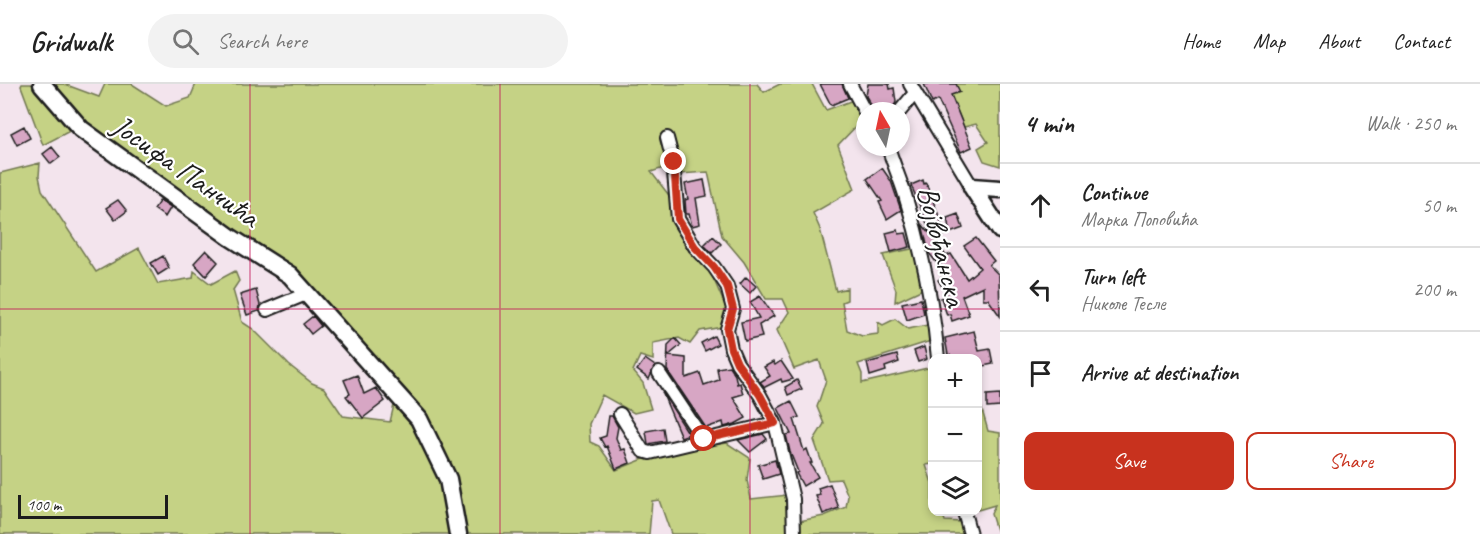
<!DOCTYPE html>
<meta charset="utf-8">
<style>
:root{--surface:#fff;--page:#f2f2f2;--text:#222;--muted:#767676;--line:#e0e0e0;--accent:#c8321e}
body{margin:0;font-family:Caveat,sans-serif;background:var(--page);color:var(--text)}
.controls{position:absolute;right:18px;bottom:18px;display:grid;overflow:hidden;border-radius:12px;box-shadow:0 3px 9px #0003}
.controls button{width:54px;height:54px;display:grid;place-items:center;padding:0;border:0;border-bottom:2px solid var(--line);background:var(--surface);color:var(--text);font:30px sans-serif}
.compass{position:absolute;left:856px;top:18px;width:54px;height:54px;border-radius:50%;background:var(--surface);box-shadow:0 3px 9px #0003;rotate:351deg}
.scale{position:absolute;left:18px;bottom:15px;width:150px;box-sizing:border-box;padding-left:6px;border:3px solid #1c1c1c;border-top:0;font-size:16px;line-height:21px;white-space:nowrap;color:#1c1c1c;-webkit-text-stroke:4px #fff;paint-order:stroke}
.stop{position:absolute;width:18px;height:18px;margin:-14px;border:4px solid #c8321e;border-radius:50%;background:#fff}
.stop.end{background:#c8321e;border-color:#fff;box-shadow:0 2px 6px #0008}
.list{margin:0;padding:0;list-style:none}
h2{display:flex;justify-content:space-between;align-items:center;height:78px;margin:0;padding:0 24px;font-size:26px}
h2 small{font-size:20px;font-weight:400;color:var(--muted)}
.list li{display:grid;grid-template-columns:39px 1fr auto;gap:18px;align-items:center;box-sizing:border-box;height:84px;padding:0 24px;border-top:2px solid var(--line)}
.list b{display:block;font-size:22px;white-space:nowrap}
.list p{margin:0;font-size:20px;white-space:nowrap;color:var(--muted)}
.list em{font-size:20px;font-style:normal;color:var(--muted)}
.actions{display:flex;gap:12px;padding:18px 24px}
.actions a{flex:1;padding:14px 0;border:2px solid var(--accent);border-radius:12px;text-align:center;font-size:21px;color:var(--accent)}
.actions .main{background:var(--accent);color:#fff}
.icon{flex:none;width:33px;height:33px;fill:none;stroke:currentColor;stroke-width:2;stroke-linecap:round;stroke-linejoin:round}
.map{position:relative;flex:none;width:1000px;height:450px;overflow:hidden}
header{display:flex;align-items:center;gap:36px;box-sizing:border-box;height:84px;padding:0 30px;background:var(--surface);border-bottom:2px solid var(--line)}
header strong{font-size:28px}
nav{display:flex;gap:33px;margin-inline-start:auto;font-size:21px}
.search{width:420px;height:54px;background:var(--page);display:flex;align-items:center;gap:15px;box-sizing:border-box;padding:0 21px;border-radius:33px;color:var(--muted);font-size:22px}
main{display:flex}
aside{flex:1;background:var(--surface)}
.map>svg:first-child{display:block}
.green{fill:#c5d285;stroke:#707750;stroke-width:1.5}
.building{fill:#d7a6c4;stroke:#1c1c1c;stroke-width:1.5}
.lines{fill:none;stroke-linecap:round;stroke-linejoin:round}
.street-casing{stroke:#1c1c1c;stroke-width:16}
.secondary-casing{stroke:#1c1c1c;stroke-width:21}
.street{stroke:#fff;stroke-width:12}
.secondary{stroke:#fff;stroke-width:16}
.route{stroke:#c8321e;stroke-width:8}
.grid{fill:none;stroke:#c2185b;stroke-width:1.5;stroke-opacity:0.55}
.labels{text-anchor:middle;dominant-baseline:central;stroke-width:4.5;stroke-linejoin:round;paint-order:stroke}
.street-label{font-size:30px;fill:#1c1c1c;stroke:#fff}
</style>
<header>
<strong>Gridwalk</strong>
<div class="search"><svg class="icon" aria-label="search" viewBox="0 0 24 24"><circle cx="10" cy="10" r="6"/><path d="M15 15l6 6"/></svg>Search here</div>
<nav><a>Home</a><a>Map</a><a>About</a><a>Contact</a></nav>
</header>
<main>
<div class="map">
<svg width="1000" height="450" viewBox="0 0 1000 450">
<rect width="100%" height="100%" fill="#f3e4ed"/>
<filter id="ink" filterUnits="userSpaceOnUse"><feTurbulence type="fractalNoise" baseFrequency=".0167" numOctaves="2"/><feDisplacementMap in="SourceGraphic" scale="12" xChannelSelector="R" yChannelSelector="G"/><feConvolveMatrix kernelMatrix="1 2 1 2 8 2 1 2 1" color-interpolation-filters="sRGB"/></filter>
<g filter="url(#ink)">
<path class="green" d="M 22,0 L 64,0 L 99,13 L 105,0 L 132,0 L 166,22 L 190,14 L 196,0 L 757,0 L 764,8 L 780,0 L 812,0 L 826,26 L 856,15 L 863,35 L 838,61 L 855,105 L 813,129 L 820,145 L 836,207 L 847,204 L 847,216 L 842,218 L 847,246 L 862,252 L 878,250 L 878,238 L 883,241 L 895,235 L 908,245 L 928,241 L 931,257 L 858,280 L 862,290 L 862,299 L 932,283 L 932,380 L 926,381 L 932,399 L 932,428 L 942,428 L 945,437 L 961,438 L 964,450 L 799,450 L 799,437 L 824,432 L 846,423 L 848,412 L 841,395 L 828,396 L 814,356 L 824,340 L 817,323 L 826,296 L 819,276 L 794,285 L 777,246 L 789,228 L 783,215 L 766,215 L 744,178 L 722,152 L 708,88 L 679,90 L 670,70 L 664,84 L 651,88 L 668,110 L 711,189 L 727,226 L 722,243 L 700,247 L 690,260 L 679,254 L 653,259 L 653,276 L 640,272 L 633,287 L 643,299 L 651,325 L 634,329 L 602,311 L 589,340 L 590,358 L 599,362 L 616,386 L 656,370 L 727,359 L 750,374 L 747,396 L 751,415 L 788,411 L 791,450 L 671,450 L 659,416 L 652,417 L 649,450 L 0,450 L 0,89 L 40,79 L 39,92 L 42,106 L 96,188 L 139,164 L 158,200 L 193,194 L 194,187 L 211,200 L 235,187 L 239,197 L 233,206 L 242,238 L 253,245 L 289,281 L 312,299 L 324,304 L 343,332 L 390,338 L 398,304 L 338,232 L 83,40 L 43,61 L 21,2 Z
M 953,0 L 1000,0 L 1000,82 L 984,77 L 978,64 L 988,58 L 976,40 L 964,43 L 951,11 Z
M 916,164 L 925,204 L 895,218 L 896,206 L 883,171 Z
M 978,315 L 979,315 L 988,347 L 1000,349 L 1000,445 L 996,446 L 991,430 L 995,421 L 978,426 Z"/>
<path class="building" d="M 820,0 L 842,0 L 848,14 L 831,21 Z
M 868,0 L 889,0 L 890,5 L 894,4 L 896,18 L 894,22 L 886,23 L 871,21 L 866,12 Z
M 924,0 L 956,0 L 960,8 L 951,11 L 972,63 L 961,68 L 938,16 L 932,19 Z
M 24,42 L 30,54 L 17,61 L 11,49 Z
M 52,63 L 60,73 L 51,80 L 43,70 Z
M 882,84 L 891,97 L 901,126 L 887,135 L 879,118 L 882,117 L 867,95 Z
M 704,96 L 707,112 L 696,114 L 700,140 L 692,142 L 689,130 L 686,130 L 685,116 L 688,115 L 685,100 Z
M 923,96 L 924,100 L 926,99 L 946,150 L 935,156 L 946,172 L 951,170 L 967,195 L 980,184 L 964,162 L 976,154 L 994,177 L 989,181 L 999,191 L 1000,232 L 988,215 L 983,215 L 983,202 L 962,212 L 969,231 L 952,237 L 950,230 L 947,231 L 941,214 L 948,212 L 938,196 L 947,191 L 938,176 L 936,178 L 929,169 L 922,140 L 930,150 L 928,142 L 911,101 Z
M 118,116 L 127,127 L 115,136 L 106,124 Z
M 160,116 L 171,123 L 165,133 L 154,125 Z
M 958,130 L 963,144 L 950,149 L 947,134 Z
M 898,146 L 899,150 L 906,149 L 910,163 L 891,168 L 886,149 Z
M 713,152 L 721,160 L 712,169 L 704,161 Z
M 206,166 L 218,178 L 206,192 L 194,179 Z
M 163,172 L 169,184 L 158,191 L 151,179 Z
M 746,193 L 756,202 L 750,209 L 740,200 Z
M 256,206 L 260,221 L 259,227 L 247,231 L 240,211 Z
M 760,212 L 774,232 L 759,241 L 762,253 L 745,257 L 741,238 L 759,234 L 750,218 Z
M 921,215 L 924,230 L 907,236 L 902,219 Z
M 313,232 L 321,242 L 311,250 L 303,240 Z
M 974,247 L 979,267 L 990,265 L 993,280 L 978,283 L 978,274 L 951,274 L 950,271 L 948,271 L 945,254 Z
M 714,252 L 718,260 L 705,267 L 701,259 Z
M 675,254 L 681,261 L 668,272 L 686,274 L 686,294 L 700,289 L 704,301 L 719,296 L 717,284 L 729,282 L 735,291 L 737,300 L 740,299 L 743,310 L 733,313 L 746,334 L 735,340 L 724,343 L 723,338 L 706,344 L 667,286 L 668,261 Z
M 924,263 L 927,275 L 918,278 L 914,267 Z
M 897,271 L 899,278 L 885,283 L 886,287 L 870,292 L 867,279 Z
M 645,275 L 655,282 L 649,295 L 637,286 Z
M 781,277 L 793,295 L 782,298 L 781,295 L 765,303 L 760,298 L 770,292 L 764,283 L 773,278 L 775,281 Z
M 357,291 L 364,310 L 376,304 L 385,317 L 363,334 L 346,312 L 350,310 L 344,296 Z
M 797,296 L 802,305 L 788,311 L 785,303 Z
M 662,308 L 689,350 L 681,353 Z
M 1000,310 L 1000,323 L 987,324 L 987,311 Z
M 791,317 L 799,333 L 794,335 L 804,367 L 807,365 L 812,379 L 810,379 L 818,393 L 803,402 L 796,389 L 798,388 L 790,368 L 786,351 L 791,350 L 778,324 Z
M 609,332 L 612,332 L 618,343 L 616,354 L 621,366 L 625,365 L 630,379 L 616,385 L 607,362 L 605,363 L 600,354 L 606,352 Z
M 663,344 L 665,357 L 648,360 L 646,347 Z
M 763,350 L 767,355 L 750,368 L 738,356 Z
M 775,376 L 779,390 L 763,395 L 758,381 Z
M 830,400 L 839,424 L 823,430 L 816,412 L 820,411 L 818,404 Z"/>
<g class="lines">
<defs>
<path id="street" d="M 850,0 L 865,28
M 910,0 L 972,103
M 900,27 L 915,9
M 667,54 L 673,77 L 678,135 L 695,163 L 714,183 L 727,202 L 733,225 L 727,245 L 731,265 L 737,279 L 760,311 L 775,339 L 793,415 L 794,450
M 888,63 C 893,79 900,95 905,111 C 922,165 933,219 938,274
M 267,226 L 306,210
M 659,289 L 703,355
M 620,330 L 643,367 L 650,369 L 775,339
M 964,428 L 970,450"/>
<path id="secondary" d="M 42,0 L 81,45 L 230,153 L 290,191 L 419,335 L 448,395 L 458,450
M 1000,105 L 972,103 L 1000,146"/>
</defs>
<use href="#street" class="street-casing"/>
<use href="#secondary" class="secondary-casing"/>
<use href="#street" class="street"/>
<use href="#secondary" class="secondary"/>
</g>
</g>
<g class="lines" filter="url(#ink)">
<path class="route" d="M 674,78 L 678,135 L 695,163 L 714,183 L 727,202 L 733,225 L 727,245 L 731,265 L 737,279 L 760,311 L 775,339 L 704,355"/>
</g>
<path class="grid" d="M 250,0 L 250,450M 500,0 L 500,450M 750,0 L 750,450M 0,225 L 1000,225"/>
<g class="labels">
<g class="street-label">
<text transform="translate(186 87) rotate(35)">Јосифа Панчића</text>
<text transform="translate(942 162) rotate(76)">Војвођанска</text>
</g>
</g>
</svg>
<div class="controls">
<button>+</button>
<button>−</button>
<button><svg class="icon" aria-label="layers" viewBox="0 0 24 24"><path d="M12 4l9 5-9 5-9-5zM3 14l9 5 9-5"/></svg></button>
</div>
<svg class="compass" viewBox="-18 -18 36 36"><path d="M0-13l5 13h-10z" fill="#e53935"/><path d="M0 13l5-13h-10z" fill="#767676"/></svg>
<div class="scale">100 m</div>
<div class="stop" style="left:704px;top:355px"></div>
<div class="stop end" style="left:674px;top:78px"></div>
</div>
<aside>
<h2>4 min<small>Walk · 250 m</small></h2>
<ul class="list">
<li><svg class="icon" aria-label="ahead" viewBox="0 0 24 24"><path d="M12 20V5M6 11l6-6 6 6"/></svg><div><b>Continue</b><p>Марка Поповића</p></div><em>50 m</em></li>
<li><svg class="icon" aria-label="left" viewBox="0 0 24 24"><path d="M17 20v-9H6M10 6l-5 5 5 5"/></svg><div><b>Turn left</b><p>Николе Тесле</p></div><em>200 m</em></li>
<li><svg class="icon" aria-label="arrive" viewBox="0 0 24 24"><path d="M6 21V4h12l-3 4 3 4H6"/></svg><div><b>Arrive at destination</b></div></li>
</ul>
<div class="actions"><a class="main">Save</a><a>Share</a></div>
</aside>
</main>
